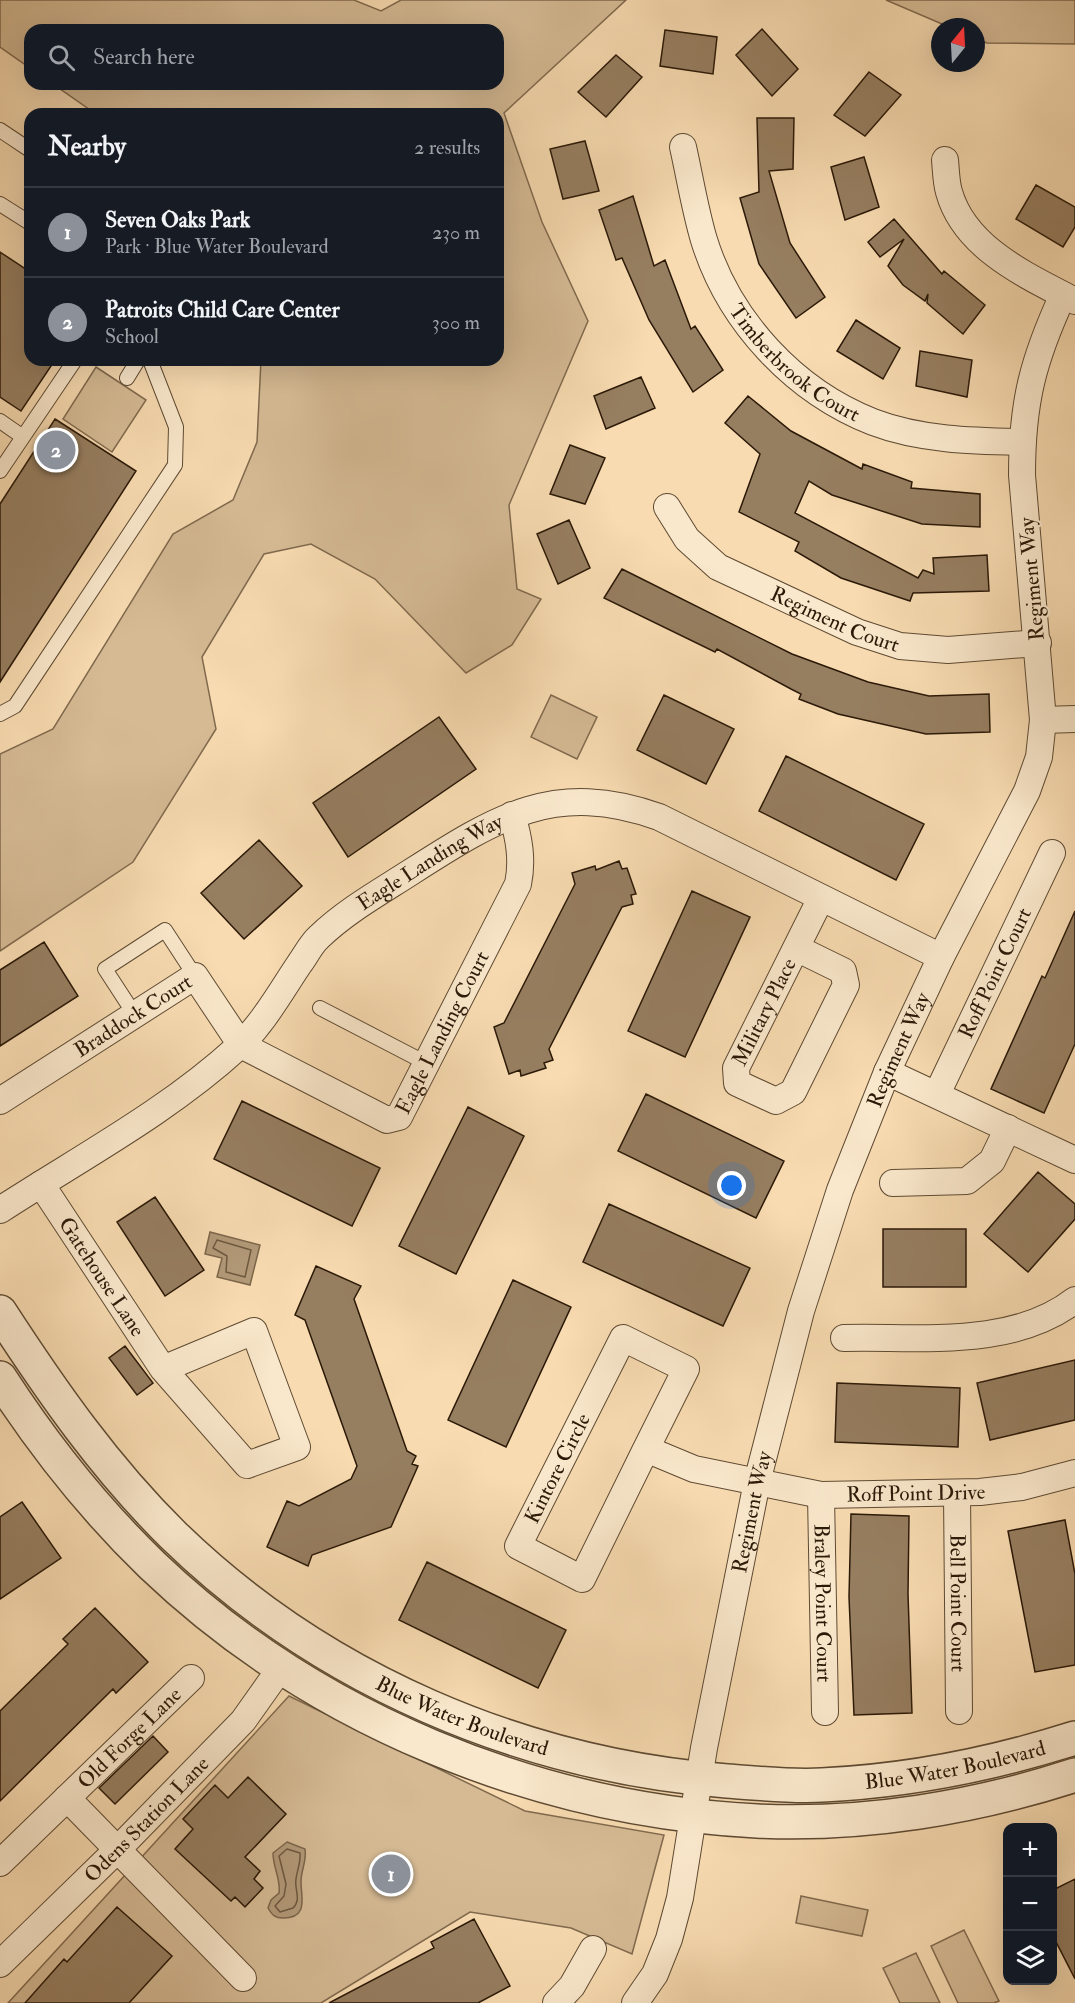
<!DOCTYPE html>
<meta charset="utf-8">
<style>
:root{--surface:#171b24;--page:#20242c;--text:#f1f3f6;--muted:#9ea1a6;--line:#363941;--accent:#8c9099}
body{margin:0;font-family:"IM FELL Double Pica",serif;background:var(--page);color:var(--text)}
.controls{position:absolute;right:18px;bottom:18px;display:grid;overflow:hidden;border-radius:12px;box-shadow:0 6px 24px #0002}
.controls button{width:54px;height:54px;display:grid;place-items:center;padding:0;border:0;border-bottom:2px solid var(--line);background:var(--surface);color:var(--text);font:30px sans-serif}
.compass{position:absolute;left:931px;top:18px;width:54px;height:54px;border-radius:50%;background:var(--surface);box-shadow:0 6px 24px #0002;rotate:18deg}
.you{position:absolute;left:732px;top:1186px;width:21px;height:21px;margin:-15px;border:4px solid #fff;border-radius:50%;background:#1a73e8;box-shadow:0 0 0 9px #1a73e833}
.badge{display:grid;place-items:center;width:39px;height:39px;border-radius:50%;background:var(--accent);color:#fff;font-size:20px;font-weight:700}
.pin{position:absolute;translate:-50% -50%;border:3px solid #fff;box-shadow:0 2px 6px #0006}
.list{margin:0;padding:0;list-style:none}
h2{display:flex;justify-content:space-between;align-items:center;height:78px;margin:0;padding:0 24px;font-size:26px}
h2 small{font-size:20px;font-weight:400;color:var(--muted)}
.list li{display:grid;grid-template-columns:39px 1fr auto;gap:18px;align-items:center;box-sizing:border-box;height:90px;padding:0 24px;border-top:2px solid var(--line)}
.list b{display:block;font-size:22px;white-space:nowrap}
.list p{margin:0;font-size:20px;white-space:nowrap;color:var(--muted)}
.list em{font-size:20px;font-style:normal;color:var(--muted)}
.icon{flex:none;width:33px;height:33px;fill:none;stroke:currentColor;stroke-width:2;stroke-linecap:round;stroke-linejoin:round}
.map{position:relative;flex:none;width:1075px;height:2003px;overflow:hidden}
.search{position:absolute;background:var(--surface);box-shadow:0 6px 24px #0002;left:24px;top:24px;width:480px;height:66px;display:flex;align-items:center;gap:15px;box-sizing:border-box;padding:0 21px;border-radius:18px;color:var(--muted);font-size:22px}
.panel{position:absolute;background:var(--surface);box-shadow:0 6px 24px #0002;left:24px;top:108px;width:480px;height:258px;border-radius:18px}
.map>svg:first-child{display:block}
.green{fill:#d5ba94;stroke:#806a4e;stroke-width:1.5}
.water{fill:#b29978;stroke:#7c664b;stroke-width:1.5}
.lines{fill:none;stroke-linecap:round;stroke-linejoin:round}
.shore{stroke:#6e5940;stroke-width:1.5}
.building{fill:#967e60;stroke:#2b1908;stroke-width:1.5}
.service-casing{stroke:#5e4a32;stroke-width:16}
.minor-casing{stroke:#5e4a32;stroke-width:28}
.tertiary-casing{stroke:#5e4a32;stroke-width:36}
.service{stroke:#fae8cc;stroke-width:14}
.minor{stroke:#fae8cc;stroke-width:26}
.tertiary{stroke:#fae8cc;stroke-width:33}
.labels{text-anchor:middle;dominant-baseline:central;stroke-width:4.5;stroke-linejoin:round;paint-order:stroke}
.street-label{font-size:21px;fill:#2b1908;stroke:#fae8cc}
</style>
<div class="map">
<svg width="1075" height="2003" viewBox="0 0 1075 2003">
<rect width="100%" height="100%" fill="#f8dbb1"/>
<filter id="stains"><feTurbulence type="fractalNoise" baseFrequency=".00333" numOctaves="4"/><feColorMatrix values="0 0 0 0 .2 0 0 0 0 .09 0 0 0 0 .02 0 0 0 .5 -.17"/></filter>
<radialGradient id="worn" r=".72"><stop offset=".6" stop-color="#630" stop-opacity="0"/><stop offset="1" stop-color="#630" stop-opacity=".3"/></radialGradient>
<path class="green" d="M 0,0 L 354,0 L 381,11 L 401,0 L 626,0 L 504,113 L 542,222 L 588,321 L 509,505 L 517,589 L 541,599 L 512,645 L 466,673 L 375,579 L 311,544 L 264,554 L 202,657 L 216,729 L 133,862 L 0,951 L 0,754 L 53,729 L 173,534 L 233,500 L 257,442 L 261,360 L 498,360 L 498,114 L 96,114 L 53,84 L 498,84 L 498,30 L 30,30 L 30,68 L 0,47 Z
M 886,0 L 1075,0 L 1075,44 L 987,43 L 976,39 L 976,27 L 949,27 Z
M 96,367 L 146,400 L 112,452 L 63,419 Z
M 551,695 L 597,717 L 577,759 L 531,737 Z
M 289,1696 L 525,1811 L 664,1835 L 632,1954 L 571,1928 L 470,1912 L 321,2003 L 8,2003 Z
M 801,1896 L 868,1910 L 862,1936 L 796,1923 Z
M 964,1930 L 999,2001 L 994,2003 L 958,2003 L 931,1946 Z
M 916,1953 L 940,2003 L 900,2003 L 883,1968 Z"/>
<path class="water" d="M 210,1232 L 260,1245 L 250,1285 L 217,1277 L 222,1258 L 205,1254 Z
M 287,1842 L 305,1849 C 307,1862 301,1869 301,1882 C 301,1897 309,1918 283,1918 C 275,1918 272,1915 268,1908 L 271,1900 L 279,1893 C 281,1879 273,1868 273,1853 Z"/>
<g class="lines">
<path class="shore" d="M 217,1240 L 251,1250 L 245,1277 L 226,1272 L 227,1256 L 213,1248 Z
M 287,1849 L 300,1853 C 301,1863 297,1870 296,1879 C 294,1890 302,1899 293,1908 L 280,1912 L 275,1906 L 284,1896 L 286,1884 L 279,1856 Z"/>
</g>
<path class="building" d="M 762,29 L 798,69 L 772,96 L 736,55 Z
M 665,30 L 717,37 L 713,74 L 660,66 Z
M 616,55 L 642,77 L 606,117 L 578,92 Z
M 869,72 L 901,95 L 865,136 L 834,115 Z
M 757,118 L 794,118 L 793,169 L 769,171 L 790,243 L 825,297 L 796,318 L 759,264 L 740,198 L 759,192 Z
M 585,141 L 599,191 L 563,199 L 550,149 Z
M 864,157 L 879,207 L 845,220 L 831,167 Z
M 1036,185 L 1075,207 L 1075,227 L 1063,247 L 1016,219 Z
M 633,196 L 654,266 L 665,260 L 691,329 L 695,326 L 723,370 L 693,392 L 649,320 L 622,258 L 616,260 L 599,210 Z
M 894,219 L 942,274 L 944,271 L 985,305 L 963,334 L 927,303 L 928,294 L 925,301 L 903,285 L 888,266 L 904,239 L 880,257 L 868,242 Z
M 0,252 L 30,272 L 30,360 L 55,360 L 21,411 L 0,397 Z
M 856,320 L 900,348 L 883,379 L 837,351 Z
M 920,351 L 972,360 L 967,397 L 916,386 Z
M 641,377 L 655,408 L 606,429 L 594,396 Z
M 748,396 L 791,431 L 862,469 L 863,464 L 912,482 L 911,488 L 980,494 L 980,527 L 922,524 L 832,495 L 809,481 L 795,513 L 918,578 L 923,570 L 934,574 L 933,558 L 987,555 L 989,591 L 913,593 L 910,601 L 841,578 L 795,551 L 799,542 L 739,512 L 760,454 L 725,423 Z
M 55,419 L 136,471 L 0,682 L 0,504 Z
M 570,445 L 605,458 L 585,504 L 550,494 Z
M 569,520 L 590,568 L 558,584 L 537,534 Z
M 622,569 L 792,654 L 868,682 L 929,696 L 989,694 L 990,732 L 926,734 L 838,714 L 799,699 L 801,694 L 791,689 L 717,649 L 715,652 L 604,598 Z
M 664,695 L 734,729 L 706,784 L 637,750 Z
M 439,717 L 476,769 L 348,857 L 313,803 Z
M 786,756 L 924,824 L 896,880 L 759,811 Z
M 259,840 L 302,886 L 244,939 L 201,893 Z
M 619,861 L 622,869 L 627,868 L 636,894 L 631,895 L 633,904 L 622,907 L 549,1049 L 553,1060 L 544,1063 L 546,1068 L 521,1076 L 520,1070 L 509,1074 L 494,1027 L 504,1023 L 575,884 L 572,873 L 595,866 L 596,870 Z
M 692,891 L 750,917 L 685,1057 L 628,1031 Z
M 1075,911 L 1075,1044 L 1044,1113 L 991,1089 L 1042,976 L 1045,978 Z
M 44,942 L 78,996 L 0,1046 L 0,970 Z
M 646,1094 L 784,1161 L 756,1218 L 618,1151 Z
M 242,1101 L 380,1168 L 352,1226 L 214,1159 Z
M 468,1107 L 524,1136 L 456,1274 L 399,1246 Z
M 1038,1172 L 1075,1204 L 1075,1219 L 1028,1272 L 984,1234 Z
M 155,1197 L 204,1270 L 165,1296 L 117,1222 Z
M 609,1204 L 750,1268 L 723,1326 L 583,1262 Z
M 883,1229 L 966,1229 L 966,1287 L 883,1287 Z
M 316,1266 L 361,1286 L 354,1299 L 407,1451 L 416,1456 L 412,1464 L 418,1466 L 391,1527 L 312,1555 L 308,1566 L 267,1547 L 287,1501 L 299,1506 L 351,1479 L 357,1466 L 305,1320 L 295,1315 Z
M 513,1280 L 571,1307 L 506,1447 L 448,1420 Z
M 125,1346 L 153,1383 L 137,1395 L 109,1358 Z
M 1075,1360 L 1075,1420 L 990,1440 L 977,1383 Z
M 837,1383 L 960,1388 L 958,1447 L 835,1442 Z
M 22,1502 L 61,1558 L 0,1599 L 0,1517 Z
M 851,1514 L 909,1516 L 908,1594 L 912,1713 L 854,1715 L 849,1597 Z
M 1065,1520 L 1075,1574 L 1075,1665 L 1035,1672 L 1008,1531 Z
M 427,1562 L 566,1630 L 538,1688 L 399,1620 Z
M 95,1608 L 148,1662 L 116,1693 L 113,1689 L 0,1801 L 0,1711 L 68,1644 L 63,1639 Z
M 153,1736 L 168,1752 L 115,1804 L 99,1788 Z
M 248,1777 L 286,1814 L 245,1857 L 260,1871 L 254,1879 L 263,1888 L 245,1907 L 235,1897 L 231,1901 L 175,1849 L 193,1829 L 183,1819 L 215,1785 L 228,1798 Z
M 1075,1879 L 1075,1979 L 1053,1936 L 1053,1890 Z
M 117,1907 L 172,1956 L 129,2003 L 25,2003 L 64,1959 L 67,1962 Z
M 474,1919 L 510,1986 L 478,2003 L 329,2003 L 434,1948 L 431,1942 Z"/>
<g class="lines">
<defs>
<path id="service" d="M 0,130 L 30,150
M 0,204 L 30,223
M 127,378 L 138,360
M 0,421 L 23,437
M 0,471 L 75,360
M 0,714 L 15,706 L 175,465 L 176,427 L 150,360
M 320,1008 L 426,1063
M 135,1015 L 105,969 L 165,930 L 195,976"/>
<g id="minor">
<path id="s1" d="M 683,147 C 690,178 695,210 704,240 C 729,321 794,391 873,422 C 920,440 973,441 1022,442"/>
<path d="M 945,160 C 946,170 946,182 949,192 C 965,249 1028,276 1075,301"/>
<path id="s2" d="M 667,507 L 687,539 L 718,567 L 857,632 L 900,646 L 948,650 L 1038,643"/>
<path d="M 1043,720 L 1075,719"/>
<path id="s3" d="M 796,948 L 843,971 L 846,985 L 793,1092 L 776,1101 L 737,1083 L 736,1068 L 821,898"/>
<path d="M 887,1072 L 1075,1160"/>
<path id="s4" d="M 937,1094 L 1052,853"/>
<path id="s5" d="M 0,1101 L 195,976 L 241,1045 L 387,1120 L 399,1117 L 518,884 C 523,860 519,838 512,815"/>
<path d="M 893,1183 L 967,1181 L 992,1161 L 1008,1128"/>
<path id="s6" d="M 41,1184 L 163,1369 L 247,1465 L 297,1447 L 254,1331 L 163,1369"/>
<path id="s7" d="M 0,1210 C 80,1158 167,1112 238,1047 C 263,1024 281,991 300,963 C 306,955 311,944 319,937 C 346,911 380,892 411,872 C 497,817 555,780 659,817 L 941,957"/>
<path d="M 844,1338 C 919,1336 1012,1349 1075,1300"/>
<path id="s8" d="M 646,1449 L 582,1579 L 518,1546 L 623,1338 L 686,1369 L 646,1449 L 694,1469 L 821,1495 L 980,1492 L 1022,1487 L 1075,1473"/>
<path id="s9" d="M 957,1493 L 959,1711"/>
<path id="s10" d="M 821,1495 L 825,1712"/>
<path d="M 67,1798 L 243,1978"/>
<path id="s11" d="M 0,1863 L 191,1678"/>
<path id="s12" d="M 0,1964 L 118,1849 L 243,1721 L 282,1666"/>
<path d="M 556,2003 L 572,1986 L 593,1949"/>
<path id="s13" d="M 635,2003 L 655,1974 L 669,1939 L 680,1898 L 704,1748 L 757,1482 L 801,1311 L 840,1190 L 887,1072 L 941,957 L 1027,791 L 1039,757 L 1043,720 L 1022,475 C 1022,402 1033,360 1063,295"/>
</g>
<g id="tertiary">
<path id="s14" d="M 0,1312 C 52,1392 105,1468 173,1535 C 322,1680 522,1765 727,1781 C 758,1783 790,1787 822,1785 C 908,1781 993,1764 1075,1738"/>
<path d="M 0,1378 C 44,1446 94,1509 152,1565 C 313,1719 536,1810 757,1821 C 864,1826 974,1808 1075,1775"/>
</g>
</defs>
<use href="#service" class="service-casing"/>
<use href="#minor" class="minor-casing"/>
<use href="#tertiary" class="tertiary-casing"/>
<use href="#service" class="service"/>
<use href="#minor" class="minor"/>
<use href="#tertiary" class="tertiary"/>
</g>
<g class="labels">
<g class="street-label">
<text stroke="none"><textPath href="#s1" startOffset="252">Timberbrook Court</textPath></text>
<text transform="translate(1032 579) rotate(-95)">Regiment Way</text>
<text stroke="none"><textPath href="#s2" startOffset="208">Regiment Court</textPath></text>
<text stroke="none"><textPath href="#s7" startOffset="560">Eagle Landing Way</textPath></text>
<text stroke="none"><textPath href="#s4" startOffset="134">Roff Point Court</textPath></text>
<text stroke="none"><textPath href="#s3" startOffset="326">Military Place</textPath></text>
<text stroke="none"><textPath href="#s5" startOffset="158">Braddock Court</textPath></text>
<text stroke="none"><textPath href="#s5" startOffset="586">Eagle Landing Court</textPath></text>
<text stroke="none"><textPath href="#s13" startOffset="994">Regiment Way</textPath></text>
<text stroke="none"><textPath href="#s6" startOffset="111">Gatehouse Lane</textPath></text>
<text stroke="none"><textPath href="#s8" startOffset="304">Kintore Circle</textPath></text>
<text stroke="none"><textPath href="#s8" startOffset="886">Roff Point Drive</textPath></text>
<text stroke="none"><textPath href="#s13" startOffset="508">Regiment Way</textPath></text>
<text stroke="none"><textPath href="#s9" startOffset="110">Bell Point Court</textPath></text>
<text stroke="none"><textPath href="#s10" startOffset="108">Braley Point Court</textPath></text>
<text stroke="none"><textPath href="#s14" startOffset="627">Blue Water Boulevard</textPath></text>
<text stroke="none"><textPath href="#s11" startOffset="180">Old Forge Lane</textPath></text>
<text stroke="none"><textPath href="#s14" startOffset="1131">Blue Water Boulevard</textPath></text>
<text stroke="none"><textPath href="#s12" startOffset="206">Odens Station Lane</textPath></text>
</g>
</g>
<rect width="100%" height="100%" filter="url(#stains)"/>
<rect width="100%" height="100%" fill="url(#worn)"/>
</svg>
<div class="controls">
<button>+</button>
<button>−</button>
<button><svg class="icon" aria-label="layers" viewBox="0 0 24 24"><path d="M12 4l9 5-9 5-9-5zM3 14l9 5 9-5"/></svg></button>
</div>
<svg class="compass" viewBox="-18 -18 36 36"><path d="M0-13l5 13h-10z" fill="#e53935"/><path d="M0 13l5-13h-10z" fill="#9ea1a6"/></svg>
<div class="you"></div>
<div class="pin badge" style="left:391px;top:1874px">1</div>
<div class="pin badge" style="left:56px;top:450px">2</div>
<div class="search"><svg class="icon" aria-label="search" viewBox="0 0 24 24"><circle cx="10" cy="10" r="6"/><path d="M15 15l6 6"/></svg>Search here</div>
<section class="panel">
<h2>Nearby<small>2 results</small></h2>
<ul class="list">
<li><span class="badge">1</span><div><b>Seven Oaks Park</b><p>Park · Blue Water Boulevard</p></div><em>230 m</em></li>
<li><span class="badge">2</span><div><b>Patroits Child Care Center</b><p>School</p></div><em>300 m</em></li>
</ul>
</section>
</div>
